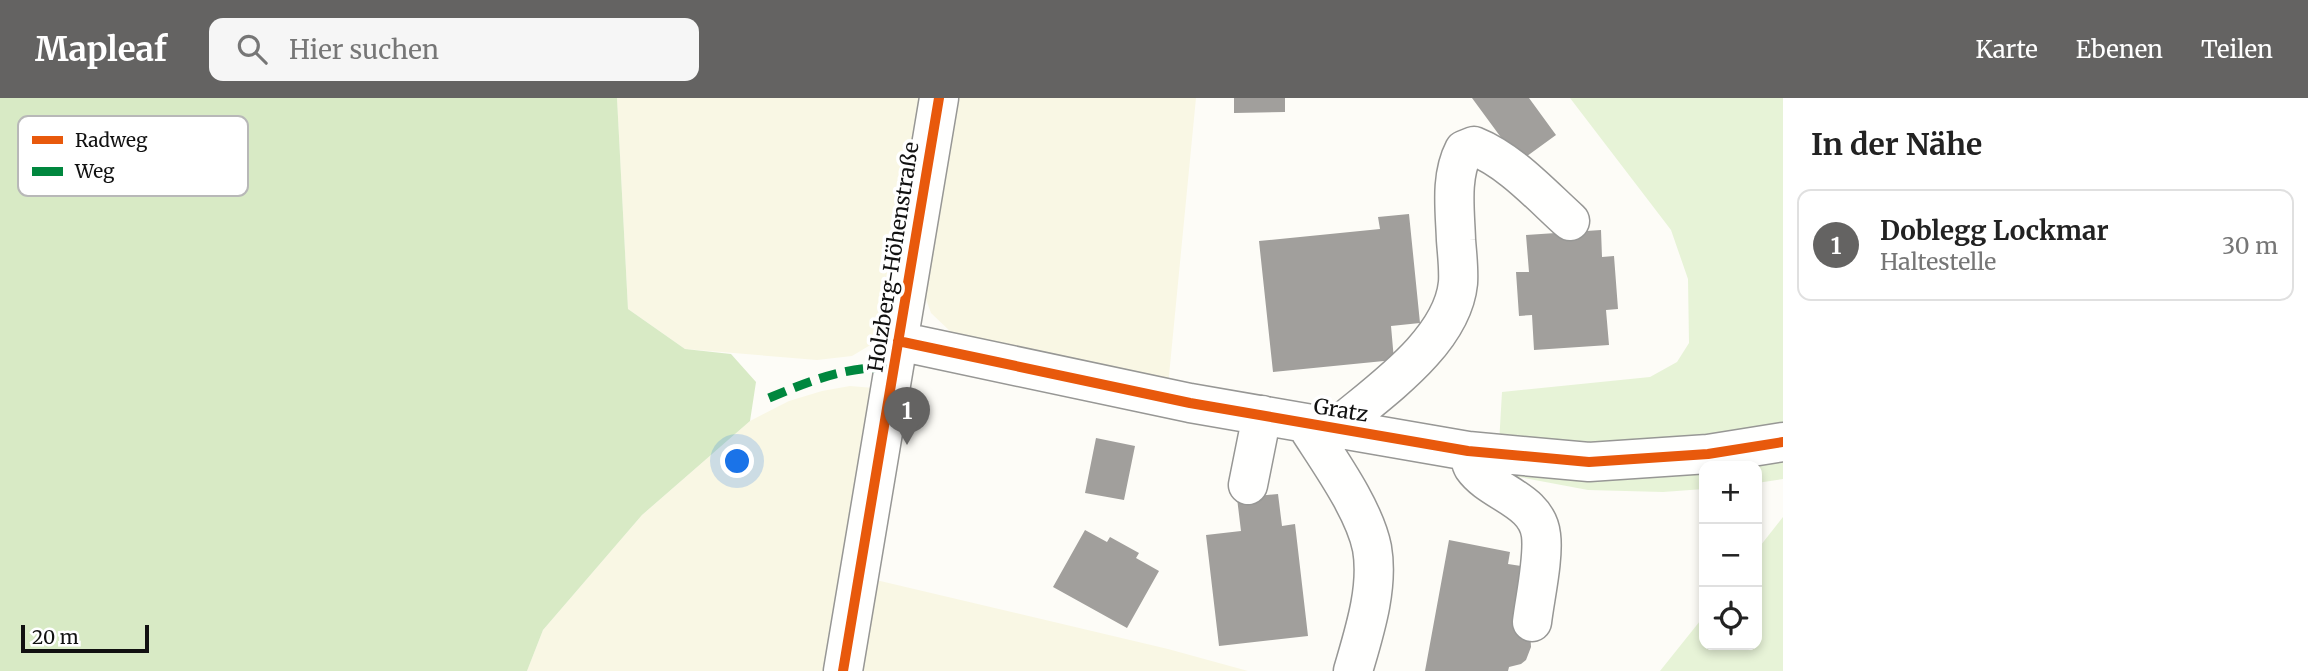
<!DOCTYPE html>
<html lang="de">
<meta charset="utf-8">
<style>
:root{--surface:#fff;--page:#f6f6f6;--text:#222;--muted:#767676;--line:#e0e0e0;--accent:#646362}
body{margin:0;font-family:Merriweather,serif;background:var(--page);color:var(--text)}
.controls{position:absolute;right:21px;bottom:21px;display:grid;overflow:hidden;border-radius:14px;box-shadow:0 4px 10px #0003}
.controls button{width:63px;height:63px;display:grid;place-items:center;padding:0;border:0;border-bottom:2px solid var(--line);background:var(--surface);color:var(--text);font:35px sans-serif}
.scale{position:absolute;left:21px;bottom:18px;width:128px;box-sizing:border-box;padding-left:7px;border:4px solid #111;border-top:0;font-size:19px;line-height:24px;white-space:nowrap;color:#111;-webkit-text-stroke:5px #fff;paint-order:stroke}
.you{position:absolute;left:738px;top:364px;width:24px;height:24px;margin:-18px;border:5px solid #fff;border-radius:50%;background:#1a73e8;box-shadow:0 0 0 10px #1a73e833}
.badge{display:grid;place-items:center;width:46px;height:46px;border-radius:50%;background:var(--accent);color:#fff;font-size:23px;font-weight:700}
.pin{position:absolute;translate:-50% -58px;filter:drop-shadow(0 2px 4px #0008)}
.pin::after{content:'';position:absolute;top:37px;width:24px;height:21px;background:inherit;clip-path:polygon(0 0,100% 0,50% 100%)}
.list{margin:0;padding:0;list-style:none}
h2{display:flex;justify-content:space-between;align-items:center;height:91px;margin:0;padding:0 28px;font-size:30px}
h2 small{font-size:23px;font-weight:400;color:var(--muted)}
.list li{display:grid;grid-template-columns:46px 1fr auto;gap:21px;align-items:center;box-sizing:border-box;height:112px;margin:0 14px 14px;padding:0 14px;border:2px solid var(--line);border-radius:14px}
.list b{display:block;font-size:26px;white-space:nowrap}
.list p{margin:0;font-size:23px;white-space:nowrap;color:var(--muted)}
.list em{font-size:23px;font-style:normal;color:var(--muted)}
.icon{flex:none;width:38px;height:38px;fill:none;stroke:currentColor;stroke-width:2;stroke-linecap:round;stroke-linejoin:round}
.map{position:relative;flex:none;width:1783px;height:573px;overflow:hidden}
header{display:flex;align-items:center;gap:42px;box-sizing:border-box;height:98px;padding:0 35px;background:var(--accent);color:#fff}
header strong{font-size:33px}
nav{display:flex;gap:38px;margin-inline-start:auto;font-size:24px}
.search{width:490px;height:63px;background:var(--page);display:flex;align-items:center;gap:18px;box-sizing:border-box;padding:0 24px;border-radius:14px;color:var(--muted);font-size:26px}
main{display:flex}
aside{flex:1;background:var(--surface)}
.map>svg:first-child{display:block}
.farmland{fill:#f9f7e4}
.green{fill:#e7f3d7}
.forest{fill:#d8eac5}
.building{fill:#a19f9c}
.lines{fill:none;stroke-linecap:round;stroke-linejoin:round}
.minor-casing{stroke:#979795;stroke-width:41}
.minor{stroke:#fffffe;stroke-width:38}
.quiet{stroke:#00873e;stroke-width:9;stroke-dasharray:18 9;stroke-linecap:butt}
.cycleway-casing{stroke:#fff;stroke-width:15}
.cycleway{stroke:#e8590c;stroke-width:10}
.labels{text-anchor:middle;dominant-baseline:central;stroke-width:7;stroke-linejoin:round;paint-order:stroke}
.street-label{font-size:21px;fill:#111;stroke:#fff}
.key{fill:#fff;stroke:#b8b8b8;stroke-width:2}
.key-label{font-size:19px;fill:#111}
</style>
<header>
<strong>Mapleaf</strong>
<div class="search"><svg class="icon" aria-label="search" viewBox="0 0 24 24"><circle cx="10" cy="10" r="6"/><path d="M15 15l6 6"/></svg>Hier suchen</div>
<nav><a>Karte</a><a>Ebenen</a><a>Teilen</a></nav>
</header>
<main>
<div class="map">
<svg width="1783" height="573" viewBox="0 0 1783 573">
<rect width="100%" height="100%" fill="#fdfcf7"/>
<path class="farmland" d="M 617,0 L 922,0 L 882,240 L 852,258 L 817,262 L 685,251 L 628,211 Z
M 957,0 L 1196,0 L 1168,288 L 954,237 L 931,215 L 926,201 L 927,175 Z
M 850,288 L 874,290 L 826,573 L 527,573 L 543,532 L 642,417 L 750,323 L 789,303 L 822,293 Z
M 876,482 L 1168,551 L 1248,573 L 861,573 Z"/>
<path class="green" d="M 1570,0 L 1783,0 L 1783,329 L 1642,348 L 1499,346 L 1502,294 L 1650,279 L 1677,264 L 1689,245 L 1688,181 L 1671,132 Z
M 1783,354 L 1783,381 L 1757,385 L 1757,368 L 1704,368 L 1704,391 L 1663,394 L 1588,392 L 1498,375 Z
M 1783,419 L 1783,573 L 1660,573 L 1704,518 L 1704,547 L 1757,547 L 1757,452 Z"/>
<path class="forest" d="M 0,0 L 617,0 L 628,211 L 685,251 L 731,256 L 756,284 L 750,323 L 642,417 L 543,532 L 527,573 L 0,573 Z"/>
<path class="building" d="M 1234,0 L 1285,0 L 1285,14 L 1234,15 Z
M 1472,0 L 1529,0 L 1556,37 L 1519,64 Z
M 1409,116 L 1420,225 L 1391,228 L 1394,262 L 1273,274 L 1259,143 L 1380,131 L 1378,119 Z
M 1601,132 L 1602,159 L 1614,158 L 1618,211 L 1606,212 L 1609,247 L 1534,252 L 1532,217 L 1519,218 L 1516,174 L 1529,174 L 1526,137 Z
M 1096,340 L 1135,348 L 1124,402 L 1085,395 Z
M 1278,396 L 1282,428 L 1295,426 L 1308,538 L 1219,548 L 1206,437 L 1241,433 L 1237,400 Z
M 1085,432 L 1107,444 L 1110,439 L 1139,455 L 1136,460 L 1159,473 L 1127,530 L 1053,489 Z
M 1449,442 L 1510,454 L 1508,466 L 1527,469 L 1531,549 L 1526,562 L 1521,566 L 1509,569 L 1508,573 L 1425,573 Z"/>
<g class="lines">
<defs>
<path id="minor" d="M 898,243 L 1190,305 L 1468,353 L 1589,364 L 1708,356 L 1783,344
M 1305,325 C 1327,360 1364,410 1372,450 C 1379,490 1364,535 1353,573
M 1336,330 C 1378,294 1452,245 1458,185 C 1459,171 1457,156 1456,142 C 1455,112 1450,79 1464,52 L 1474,48 C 1511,63 1540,96 1570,123
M 1468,353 C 1470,358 1470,364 1473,369 C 1491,395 1537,401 1541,437 C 1544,460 1535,499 1532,524
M 1248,387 L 1262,317
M 843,573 L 939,0"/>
</defs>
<use href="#minor" class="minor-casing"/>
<use href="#minor" class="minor"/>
<path class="quiet" d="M 769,300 C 810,283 848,267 894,270"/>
<defs>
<path id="cycleway" d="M 898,243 L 1190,305 L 1468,353 L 1589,364 L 1708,356 L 1783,344
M 843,573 L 939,0"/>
</defs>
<use href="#cycleway" class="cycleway-casing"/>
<use href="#cycleway" class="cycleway"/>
</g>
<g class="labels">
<g class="street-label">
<text transform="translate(893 159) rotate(-81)">Holzberg-Höhenstraße</text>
<text transform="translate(1341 312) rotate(9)">Gratz</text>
</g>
</g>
<rect x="18" y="18" width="230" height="80" rx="10" class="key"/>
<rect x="32" y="38" width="31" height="8" fill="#e8590c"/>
<rect x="32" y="69" width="31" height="9" fill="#00873e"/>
<g class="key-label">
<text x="75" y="49">Radweg</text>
<text x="75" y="80">Weg</text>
</g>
</svg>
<div class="controls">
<button>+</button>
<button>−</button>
<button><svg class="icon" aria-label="locate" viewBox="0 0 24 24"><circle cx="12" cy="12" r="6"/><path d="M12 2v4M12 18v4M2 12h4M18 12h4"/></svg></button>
</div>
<div class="scale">20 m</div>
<div class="you"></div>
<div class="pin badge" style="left:907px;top:347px">1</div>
</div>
<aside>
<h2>In der Nähe<small></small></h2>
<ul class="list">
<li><span class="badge">1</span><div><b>Doblegg Lockmar</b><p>Haltestelle</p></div><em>30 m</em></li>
</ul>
</aside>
</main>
